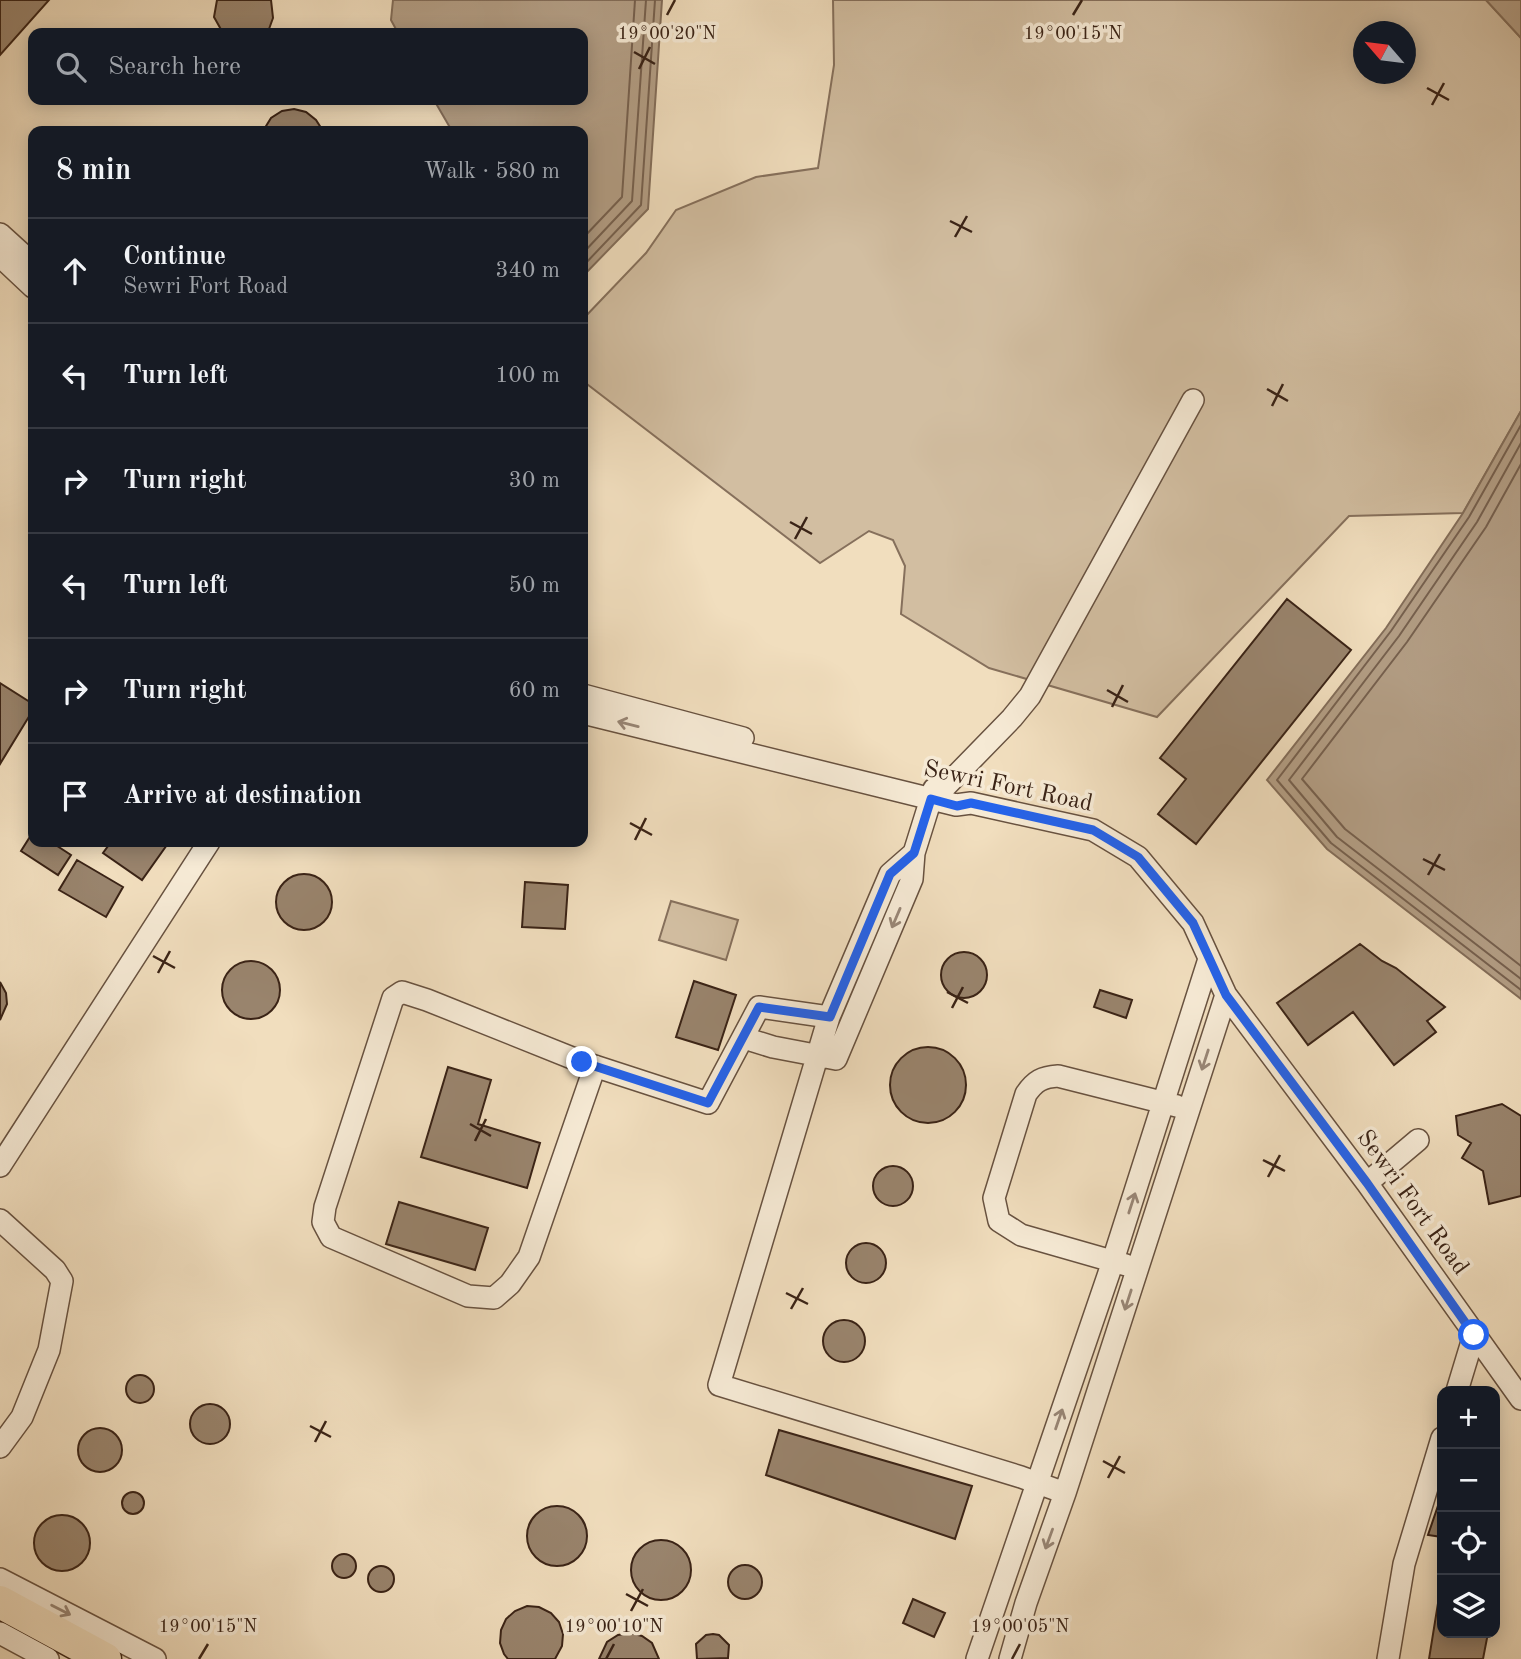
<!DOCTYPE html>
<meta charset="utf-8">
<style>
:root{--surface:#171b24;--page:#20242c;--text:#f1f3f6;--muted:#9ea1a6;--line:#363941}
body{margin:0;font-family:"Old Standard TT",serif;background:var(--page);color:var(--text)}
.controls{position:absolute;right:21px;bottom:21px;display:grid;overflow:hidden;border-radius:14px;box-shadow:0 4px 18px #0003}
.controls button{width:63px;height:63px;display:grid;place-items:center;padding:0;border:0;border-bottom:2px solid var(--line);background:var(--surface);color:var(--text);font:35px sans-serif}
.compass{position:absolute;left:1353px;top:21px;width:63px;height:63px;border-radius:50%;background:var(--surface);box-shadow:0 4px 18px #0003;rotate:298deg}
.stop{position:absolute;width:21px;height:21px;margin:-16px;border:5px solid #2563eb;border-radius:50%;background:#fff}
.stop.end{background:#2563eb;border-color:#fff;box-shadow:0 2px 7px #0008}
.list{margin:0;padding:0;list-style:none}
h2{display:flex;justify-content:space-between;align-items:center;height:91px;margin:0;padding:0 28px;font-size:30px}
h2 small{font-size:23px;font-weight:400;color:var(--muted)}
.list li{display:grid;grid-template-columns:46px 1fr auto;gap:21px;align-items:center;box-sizing:border-box;height:105px;padding:0 28px;border-top:2px solid var(--line)}
.list b{display:block;font-size:26px;white-space:nowrap}
.list p{margin:0;font-size:23px;white-space:nowrap;color:var(--muted)}
.list em{font-size:23px;font-style:normal;color:var(--muted)}
.icon{flex:none;width:38px;height:38px;fill:none;stroke:currentColor;stroke-width:2;stroke-linecap:round;stroke-linejoin:round}
.map{position:relative;flex:none;width:1521px;height:1659px;overflow:hidden}
.search{position:absolute;background:var(--surface);box-shadow:0 4px 18px #0003;left:28px;top:28px;width:560px;height:77px;display:flex;align-items:center;gap:18px;box-sizing:border-box;padding:0 24px;border-radius:14px;color:var(--muted);font-size:26px}
.panel{position:absolute;background:var(--surface);box-shadow:0 4px 18px #0003;left:28px;top:126px;width:560px;height:721px;border-radius:14px}
.map>svg:first-child{display:block}
.green{fill:#d2bea1;stroke:#86705c;stroke-width:2;fill-rule:evenodd}
.water{fill:#b39e85;stroke:#836d59;stroke-width:2}
.lines{fill:none;stroke-linecap:round;stroke-linejoin:round}
.shore{stroke:#76604e;stroke-width:2}
.building{fill:#99846d;stroke:#3a2316;stroke-width:2}
.minor-casing{stroke:#685240;stroke-width:24}
.highway-casing{stroke:#3a2316;stroke-width:35}
.minor{stroke:#f6ead5;stroke-width:21}
.highway{stroke:#f1debe;stroke-width:32}
.oneway{stroke:#988676}
.route{stroke:#2563eb;stroke-width:9}
.ticks{fill:none;stroke:#3a2316;stroke-width:2.5}
.labels{text-anchor:middle;dominant-baseline:central;stroke-width:7;stroke-linejoin:round;paint-order:stroke}
.street-label{font-size:24px;fill:#3a2316;stroke:#f6ead5}
.ticks-label{font-size:18px;text-anchor:middle;fill:#3a2316;stroke:#f6ead5;stroke-width:7;stroke-linejoin:round;paint-order:stroke}
</style>
<div class="map">
<svg width="1521" height="1659" viewBox="0 0 1521 1659">
<rect width="100%" height="100%" fill="#f1debe"/>
<filter id="stains"><feTurbulence type="fractalNoise" baseFrequency=".00286" numOctaves="4"/><feColorMatrix values="0 0 0 0 .2 0 0 0 0 .09 0 0 0 0 .02 0 0 0 .5 -.17"/></filter>
<radialGradient id="worn" r=".72"><stop offset=".6" stop-color="#630" stop-opacity="0"/><stop offset="1" stop-color="#630" stop-opacity=".3"/></radialGradient>
<path class="green" d="M 833,0 L 1486,0 L 1521,38 L 1521,411 L 1463,513 L 1349,516 L 1157,717 L 989,668 L 901,614 L 905,566 L 893,540 L 869,531 L 820,563 L 583,381 L 583,319 L 646,253 L 676,210 L 756,177 L 818,168 L 834,65 ZM 1364,32 L 1406,32 L 1406,74 L 1364,74 Z
M 671,901 L 738,920 L 726,960 L 659,940 Z"/>
<path class="water" d="M 393,0 L 662,0 L 648,209 L 583,276 L 583,131 L 452,131 L 434,100 L 583,100 L 583,33 L 398,33 L 391,20 Z
M 1486,0 L 1521,0 L 1521,38 Z
M 1521,411 L 1521,999 L 1327,849 L 1267,780 L 1386,628 L 1463,513 Z"/>
<g class="lines">
<path class="shore" d="M 583,238 L 622,197 L 635,0
M 583,253 L 632,201 L 646,0
M 583,266 L 641,205 L 655,0
M 1521,425 L 1469,517 L 1391,631 L 1277,780 L 1331,843 L 1521,990
M 1521,443 L 1477,522 L 1399,636 L 1289,780 L 1337,837 L 1521,979
M 1521,464 L 1486,527 L 1407,642 L 1302,779 L 1345,829 L 1521,966"/>
</g>
<path class="building" d="M 0,0 L 49,0 L 0,55 Z
M 217,0 L 271,0 L 273,18 L 269,29 L 264,33 L 223,33 L 214,17 Z
M 294,109 L 306,112 L 316,120 L 323,131 L 263,131 L 271,118 L 282,111 Z
M 1287,599 L 1351,650 L 1196,844 L 1158,814 L 1186,779 L 1160,758 Z
M 0,683 L 33,704 L 33,710 L 0,764 Z
M 33,832 L 33,842 L 51,842 L 71,855 L 58,875 L 21,851 Z
M 111,842 L 169,842 L 142,880 L 103,853 Z
M 77,860 L 123,887 L 106,917 L 59,890 Z
M276 902a28 28 0 1 1 56 0a28 28 0 1 1-56 0Z
M 525,882 L 568,885 L 565,929 L 522,927 Z
M 1360,944 L 1382,961 L 1396,968 L 1445,1007 L 1427,1021 L 1436,1032 L 1394,1065 L 1353,1012 L 1308,1045 L 1277,1003 Z
M941 975a23 23 0 1 1 46 0a23 23 0 1 1-46 0Z
M222 990a29 29 0 1 1 58 0a29 29 0 1 1-58 0Z
M 694,981 L 736,995 L 718,1050 L 676,1037 Z
M 0,982 L 6,993 L 7,1004 L 0,1020 Z
M 1100,990 L 1132,1000 L 1126,1018 L 1094,1007 Z
M890 1085a38 38 0 1 1 76 0a38 38 0 1 1-76 0Z
M 448,1067 L 491,1080 L 478,1124 L 540,1143 L 527,1188 L 421,1157 Z
M 1502,1104 L 1521,1116 L 1521,1196 L 1489,1204 L 1483,1171 L 1462,1158 L 1471,1143 L 1458,1135 L 1456,1116 Z
M873 1186a20 20 0 1 1 40 0a20 20 0 1 1-40 0Z
M 399,1202 L 488,1228 L 475,1270 L 386,1244 Z
M846 1263a20 20 0 1 1 40 0a20 20 0 1 1-40 0Z
M823 1341a21 21 0 1 1 42 0a21 21 0 1 1-42 0Z
M126 1389a14 14 0 1 1 28 0a14 14 0 1 1-28 0Z
M190 1424a20 20 0 1 1 40 0a20 20 0 1 1-40 0Z
M78 1450a22 22 0 1 1 44 0a22 22 0 1 1-44 0Z
M 779,1430 L 972,1486 L 955,1539 L 766,1475 Z
M122 1503a11 11 0 1 1 22 0a11 11 0 1 1-22 0Z
M 1442,1494 L 1442,1537 L 1428,1535 Z
M527 1536a30 30 0 1 1 60 0a30 30 0 1 1-60 0Z
M34 1543a28 28 0 1 1 56 0a28 28 0 1 1-56 0Z
M631 1570a30 30 0 1 1 60 0a30 30 0 1 1-60 0Z
M332 1566a12 12 0 1 1 24 0a12 12 0 1 1-24 0Z
M728 1582a17 17 0 1 1 34 0a17 17 0 1 1-34 0Z
M368 1579a13 13 0 1 1 26 0a13 13 0 1 1-26 0Z
M 1439,1597 L 1442,1598 L 1442,1633 L 1488,1633 L 1483,1659 L 1429,1659 Z
M 913,1599 L 945,1613 L 934,1637 L 903,1623 Z
M 527,1606 L 539,1607 L 551,1613 L 559,1622 L 563,1634 L 562,1646 L 555,1659 L 508,1659 L 504,1654 L 500,1643 L 501,1630 L 506,1619 L 515,1611 Z
M 630,1633 L 642,1636 L 652,1643 L 659,1659 L 599,1659 L 607,1642 L 618,1635 Z
M 713,1634 L 719,1635 L 729,1645 L 728,1658 L 697,1659 L 696,1644 L 706,1635 Z"/>
<g class="lines">
<defs>
<path id="minor" d="M 0,234 L 33,264
M 0,256 L 33,287
M 583,695 L 743,738
M 583,713 L 956,805 L 971,803 L 1093,830 L 1138,857 L 1193,923 L 1226,995 L 1367,1183 L 1521,1399
M 939,801 L 941,791 L 1012,718 L 1030,696 L 1193,400
M 829,1017 L 719,1385 L 1021,1477 L 1065,1493
M 744,1038 L 773,1047 L 836,1059 L 912,879 L 914,853 L 934,789
M 595,1066 L 529,1257 L 510,1284 L 494,1298 L 468,1296 L 331,1237 L 323,1222 L 325,1207 L 393,998 L 402,992 L 427,1000 L 582,1062 L 708,1103 L 759,1007 L 829,1017 L 890,874 L 914,853
M 0,1166 L 209,842
M 1367,1183 L 1418,1140
M 0,1220 L 55,1270 L 62,1281 L 49,1350 L 22,1417 L 0,1447
M 1126,1265 L 1021,1235 L 999,1221 L 994,1198 L 1026,1094 C 1035,1081 1042,1077 1058,1076 L 1177,1106
M 1457,1391 L 1474,1335
M 0,1579 L 155,1659
M 0,1633 L 48,1659
M 977,1659 L 1109,1273 L 1209,959
M 1010,1659 L 1026,1603 L 1065,1493 L 1226,995
M 1388,1659 L 1404,1564 L 1442,1438"/>
<path id="highway" d="M 0,1602 L 105,1659"/>
</defs>
<use href="#minor" class="minor-casing"/>
<use href="#highway" class="highway-casing"/>
<use href="#minor" class="minor"/>
<use href="#highway" class="highway"/>
</g>
<defs><path id="oneway-shaft" d="M-6 0H5M1.5-3L5.5 0L1.5 3" fill="none" stroke-width="1.6" stroke-linecap="round" stroke-linejoin="round" transform="scale(1.75)"/></defs>
<g class="oneway">
<use href="#oneway-shaft" transform="translate(628 724) rotate(-166)"/>
<use href="#oneway-shaft" transform="translate(896 918) rotate(113)"/>
<use href="#oneway-shaft" transform="translate(1205 1060) rotate(108)"/>
<use href="#oneway-shaft" transform="translate(1132 1203) rotate(-72)"/>
<use href="#oneway-shaft" transform="translate(1128 1300) rotate(108)"/>
<use href="#oneway-shaft" transform="translate(1059 1419) rotate(-71)"/>
<use href="#oneway-shaft" transform="translate(1049 1539) rotate(110)"/>
<use href="#oneway-shaft" transform="translate(61 1610) rotate(27)"/>
</g>
<g class="lines">
<path class="route" d="M 582,1062 L 708,1103 L 759,1007 L 830,1017 L 890,874 L 914,853 L 931,799 L 957,806 L 971,803 L 1093,830 L 1138,857 L 1193,923 L 1226,995 L 1367,1183 L 1474,1335"/>
</g>
<path class="ticks" d="M 667,15 L 675,0M 1073,15 L 1082,0M 634,52 L 655,64M 639,69 L 650,47M 1427,88 L 1449,100M 1432,105 L 1444,83M 950,221 L 972,232M 955,237 L 967,216M 1267,389 L 1288,401M 1272,406 L 1283,384M 790,522 L 812,534M 795,539 L 807,517M 1107,690 L 1128,702M 1112,707 L 1123,685M 630,823 L 652,835M 635,840 L 646,818M 1423,859 L 1445,870M 1428,875 L 1440,854M 153,956 L 175,968M 158,973 L 170,951M 947,992 L 968,1003M 952,1008 L 963,987M 470,1124 L 491,1136M 475,1141 L 486,1119M 1263,1160 L 1285,1171M 1268,1177 L 1280,1155M 786,1293 L 808,1304M 791,1309 L 803,1288M 310,1426 L 331,1437M 315,1442 L 326,1421M 1103,1461 L 1125,1473M 1108,1478 L 1120,1456M 626,1594 L 648,1606M 631,1611 L 643,1589M 199,1659 L 208,1644M 606,1659 L 614,1644M 1012,1659 L 1020,1644"/>
<g class="labels">
<g class="street-label">
<text transform="translate(1008 787) rotate(12)">Sewri Fort Road</text>
<text transform="translate(1412 1203) rotate(54)">Sewri Fort Road</text>
</g>
</g>
<g class="ticks-label">
<text x="667" y="39">19°00'20"N</text>
<text x="1073" y="39">19°00'15"N</text>
<text x="208" y="1632">19°00'15"N</text>
<text x="614" y="1632">19°00'10"N</text>
<text x="1020" y="1632">19°00'05"N</text>
</g>
<rect width="100%" height="100%" filter="url(#stains)"/>
<rect width="100%" height="100%" fill="url(#worn)"/>
</svg>
<div class="controls">
<button>+</button>
<button>−</button>
<button><svg class="icon" aria-label="locate" viewBox="0 0 24 24"><circle cx="12" cy="12" r="6"/><path d="M12 2v4M12 18v4M2 12h4M18 12h4"/></svg></button>
<button><svg class="icon" aria-label="layers" viewBox="0 0 24 24"><path d="M12 4l9 5-9 5-9-5zM3 14l9 5 9-5"/></svg></button>
</div>
<svg class="compass" viewBox="-18 -18 36 36"><path d="M0-13l5 13h-10z" fill="#e53935"/><path d="M0 13l5-13h-10z" fill="#9ea1a6"/></svg>
<div class="stop" style="left:1474px;top:1335px"></div>
<div class="stop end" style="left:582px;top:1062px"></div>
<div class="search"><svg class="icon" aria-label="search" viewBox="0 0 24 24"><circle cx="10" cy="10" r="6"/><path d="M15 15l6 6"/></svg>Search here</div>
<section class="panel">
<h2>8 min<small>Walk · 580 m</small></h2>
<ul class="list">
<li><svg class="icon" aria-label="ahead" viewBox="0 0 24 24"><path d="M12 20V5M6 11l6-6 6 6"/></svg><div><b>Continue</b><p>Sewri Fort Road</p></div><em>340 m</em></li>
<li><svg class="icon" aria-label="left" viewBox="0 0 24 24"><path d="M17 20v-9H6M10 6l-5 5 5 5"/></svg><div><b>Turn left</b></div><em>100 m</em></li>
<li><svg class="icon" aria-label="right" viewBox="0 0 24 24"><path d="M7 20v-9h11M14 6l5 5-5 5"/></svg><div><b>Turn right</b></div><em>30 m</em></li>
<li><svg class="icon" aria-label="left" viewBox="0 0 24 24"><path d="M17 20v-9H6M10 6l-5 5 5 5"/></svg><div><b>Turn left</b></div><em>50 m</em></li>
<li><svg class="icon" aria-label="right" viewBox="0 0 24 24"><path d="M7 20v-9h11M14 6l5 5-5 5"/></svg><div><b>Turn right</b></div><em>60 m</em></li>
<li><svg class="icon" aria-label="arrive" viewBox="0 0 24 24"><path d="M6 21V4h12l-3 4 3 4H6"/></svg><div><b>Arrive at destination</b></div></li>
</ul>
</section>
</div>
